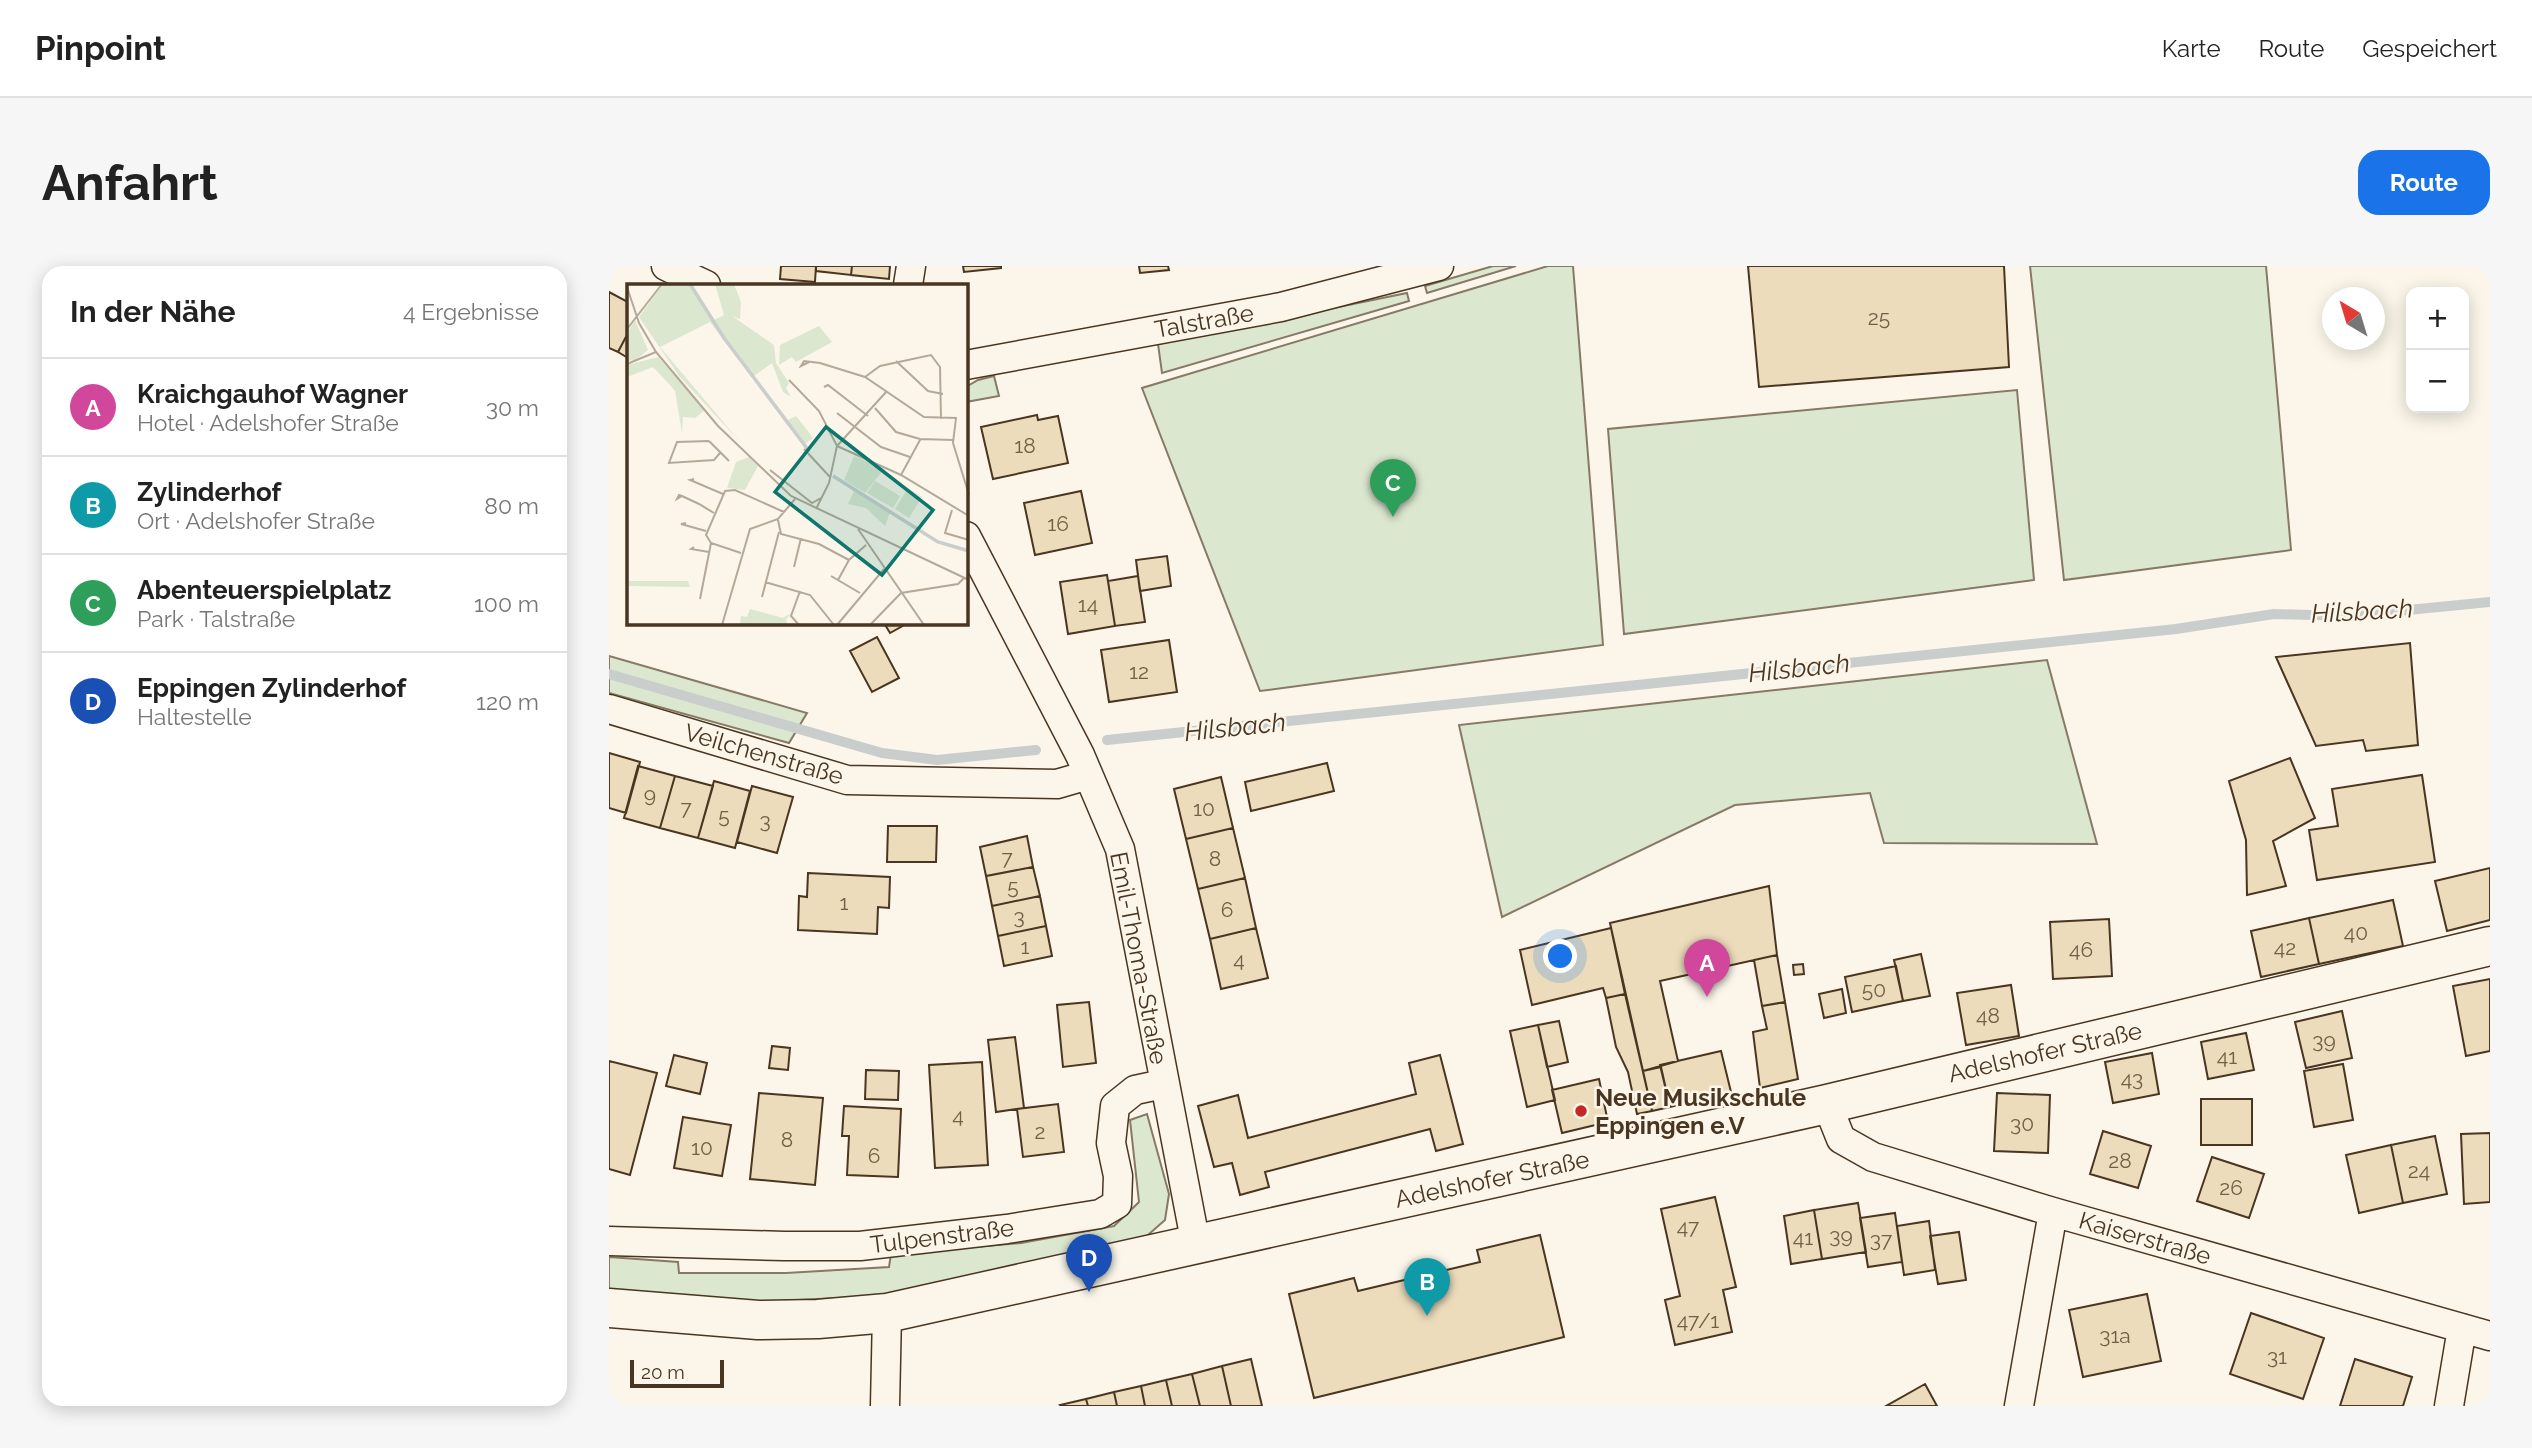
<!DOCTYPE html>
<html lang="de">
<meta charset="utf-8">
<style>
:root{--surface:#fff;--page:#f6f6f6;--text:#222;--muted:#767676;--line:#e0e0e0;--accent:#1a73e8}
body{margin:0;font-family:Raleway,sans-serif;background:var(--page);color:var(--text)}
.controls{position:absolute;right:21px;top:21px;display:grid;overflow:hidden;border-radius:14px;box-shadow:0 4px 18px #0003}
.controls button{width:63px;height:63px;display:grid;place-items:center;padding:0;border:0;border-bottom:2px solid var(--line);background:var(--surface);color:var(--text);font:35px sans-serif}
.compass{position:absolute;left:1713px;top:21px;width:63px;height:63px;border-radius:50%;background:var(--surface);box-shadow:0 4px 18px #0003;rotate:322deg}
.scale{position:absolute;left:21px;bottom:18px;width:94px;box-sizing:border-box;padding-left:7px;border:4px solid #4a3520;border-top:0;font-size:19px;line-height:24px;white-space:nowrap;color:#4a3520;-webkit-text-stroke:5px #fbf6e9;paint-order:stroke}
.you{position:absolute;left:952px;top:691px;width:24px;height:24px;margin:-18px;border:5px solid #fff;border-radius:50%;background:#1a73e8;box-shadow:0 0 0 10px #1a73e833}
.badge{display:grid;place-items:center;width:46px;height:46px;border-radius:50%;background:var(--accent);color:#fff;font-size:23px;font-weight:700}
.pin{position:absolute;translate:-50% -58px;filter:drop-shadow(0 2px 4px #0008)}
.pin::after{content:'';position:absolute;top:37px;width:24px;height:21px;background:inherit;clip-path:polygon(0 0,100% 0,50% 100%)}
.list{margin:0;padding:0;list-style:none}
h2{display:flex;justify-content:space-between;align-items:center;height:91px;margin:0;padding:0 28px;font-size:30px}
h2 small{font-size:23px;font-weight:400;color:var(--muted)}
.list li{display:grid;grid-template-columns:46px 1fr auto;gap:21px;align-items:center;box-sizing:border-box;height:98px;padding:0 28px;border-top:2px solid var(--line)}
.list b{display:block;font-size:26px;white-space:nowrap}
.list p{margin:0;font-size:23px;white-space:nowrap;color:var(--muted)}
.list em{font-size:23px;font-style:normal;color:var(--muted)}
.map{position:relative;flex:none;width:1881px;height:1140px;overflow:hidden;border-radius:21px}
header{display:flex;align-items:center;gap:42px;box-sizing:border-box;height:98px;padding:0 35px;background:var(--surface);border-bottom:2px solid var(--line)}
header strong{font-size:33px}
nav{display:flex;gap:38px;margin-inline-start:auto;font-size:24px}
.intro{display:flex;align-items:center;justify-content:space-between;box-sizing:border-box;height:168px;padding:0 42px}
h1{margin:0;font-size:49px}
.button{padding:18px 32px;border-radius:21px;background:var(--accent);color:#fff;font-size:24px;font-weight:700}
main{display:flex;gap:42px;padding:0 42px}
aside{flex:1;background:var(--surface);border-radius:21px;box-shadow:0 4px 18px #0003}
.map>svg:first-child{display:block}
.green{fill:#dce7d0;stroke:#887966;stroke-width:2}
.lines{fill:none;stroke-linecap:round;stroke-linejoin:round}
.stream{stroke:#c9cecd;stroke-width:10}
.building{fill:#ecdcbc;stroke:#4a3520;stroke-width:2}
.street-casing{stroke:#4a3520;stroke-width:31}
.secondary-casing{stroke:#4a3520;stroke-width:41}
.street{stroke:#fbf6e9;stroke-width:28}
.secondary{stroke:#fbf6e9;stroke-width:38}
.poi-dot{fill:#c62828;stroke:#fbf6e9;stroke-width:2.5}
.labels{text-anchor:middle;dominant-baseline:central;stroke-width:5;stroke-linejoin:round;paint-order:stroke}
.number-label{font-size:21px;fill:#725f47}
.street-label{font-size:24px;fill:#4a3520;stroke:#fbf6e9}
.poi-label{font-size:24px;font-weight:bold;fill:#4a3520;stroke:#fbf6e9;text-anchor:start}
.water-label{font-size:26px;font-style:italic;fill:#4a3520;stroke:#fbf6e9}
.inset-river{fill:none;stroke:#c9cecd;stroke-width:3.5}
.inset-road{fill:none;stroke:#b4a999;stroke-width:2}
.view{fill:#0f766e;fill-opacity:0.15;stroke:#0f766e;stroke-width:3.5}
.inset-edge{fill:none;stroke:#4a3520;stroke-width:3.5}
</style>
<header>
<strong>Pinpoint</strong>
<nav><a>Karte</a><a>Route</a><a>Gespeichert</a></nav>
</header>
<div class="intro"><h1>Anfahrt</h1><a class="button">Route</a></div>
<main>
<aside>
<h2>In der Nähe<small>4 Ergebnisse</small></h2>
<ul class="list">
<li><span class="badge" style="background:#d1479c">A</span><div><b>Kraichgauhof Wagner</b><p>Hotel · Adelshofer Straße</p></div><em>30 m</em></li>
<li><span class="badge" style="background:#0f9aa8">B</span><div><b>Zylinderhof</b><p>Ort · Adelshofer Straße</p></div><em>80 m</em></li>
<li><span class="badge" style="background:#2e9e5b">C</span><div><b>Abenteuerspielplatz</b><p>Park · Talstraße</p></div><em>100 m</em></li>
<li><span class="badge" style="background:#1a4fb4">D</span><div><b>Eppingen Zylinderhof</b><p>Haltestelle</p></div><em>120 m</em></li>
</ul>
</aside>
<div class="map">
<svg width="1881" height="1140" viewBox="0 0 1881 1140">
<rect width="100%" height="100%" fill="#fbf6e9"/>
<path class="green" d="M 884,0 L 907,0 L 818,27 L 816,20 Z
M 939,0 L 964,0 L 994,379 L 651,425 L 533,122 Z
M 1421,0 L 1657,0 L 1682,284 L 1455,314 Z
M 798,27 L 800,35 L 553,107 L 549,78 Z
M 385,110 L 390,130 L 357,136 L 357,121 L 369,114 Z
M 1408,124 L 1425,314 L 1015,368 L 999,163 Z
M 0,390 L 198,447 L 180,477 L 0,427 Z
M 1438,394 L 1488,578 L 1275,577 L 1261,527 L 1126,539 L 893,651 L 850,459 Z
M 538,848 L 560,928 L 556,954 L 531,976 L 270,1030 L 147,1036 L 0,1024 L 0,991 L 69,996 L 70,1007 L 177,1007 L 280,1001 L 282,988 L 412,977 L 505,960 L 530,936 L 521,854 Z"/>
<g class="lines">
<path class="stream" d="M 0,408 L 273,487 L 328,494 L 427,484
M 498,474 L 1567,363 L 1665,348 L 1738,350 L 1881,336"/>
</g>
<path class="building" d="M 172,0 L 207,0 L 206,16 L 171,13 Z
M 207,0 L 243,0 L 242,9 L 207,5 Z
M 243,0 L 281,0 L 280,13 L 242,9 Z
M 354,0 L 392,0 L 392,2 L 355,6 Z
M 530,0 L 559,0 L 560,4 L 531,7 Z
M 1139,0 L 1395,0 L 1400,101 L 1150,121 Z
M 0,26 L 19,36 L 19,67 L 9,86 L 0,82 Z
M 19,67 L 19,92 L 9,86 Z
M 428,149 L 429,154 L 449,150 L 459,197 L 384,213 L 372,161 Z
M 472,225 L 483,277 L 426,289 L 415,237 Z
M 558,290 L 562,320 L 531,325 L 527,294 Z
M 498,309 L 506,360 L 459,368 L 451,316 Z
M 529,310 L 536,356 L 506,360 L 499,315 Z
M 275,357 L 299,357 L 281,367 Z
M 268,371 L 290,412 L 263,426 L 241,385 Z
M 560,374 L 568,426 L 500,436 L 492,384 Z
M 1801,377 L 1809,479 L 1757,485 L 1754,474 L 1707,480 L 1667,391 Z
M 0,487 L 31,496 L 17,547 L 0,542 Z
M 1681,492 L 1706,552 L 1664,575 L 1677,620 L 1638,629 L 1637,574 L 1620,515 Z
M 718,497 L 725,525 L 642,545 L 636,516 Z
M 29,500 L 66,510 L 51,562 L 15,552 Z
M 1813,509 L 1826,596 L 1708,614 L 1700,564 L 1729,560 L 1723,523 Z
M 66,510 L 104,520 L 89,572 L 51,562 Z
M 612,511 L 624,562 L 577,573 L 565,523 Z
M 105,515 L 141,525 L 126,582 L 89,572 Z
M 143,520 L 184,531 L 168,587 L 128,576 Z
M 279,560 L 328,560 L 327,596 L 278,596 Z
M 624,562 L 636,612 L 589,623 L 577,573 Z
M 418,570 L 424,601 L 377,610 L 371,581 Z
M 424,601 L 431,630 L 383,640 L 377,610 Z
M 1881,602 L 1881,654 L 1838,665 L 1826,615 Z
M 199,607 L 281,611 L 280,642 L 269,641 L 268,668 L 189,664 L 190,630 L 198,631 Z
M 636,612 L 647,662 L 601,673 L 589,623 Z
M 1160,620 L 1168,689 L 1051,715 L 1069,795 L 1034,805 L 1001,657 Z
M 431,630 L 437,660 L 389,670 L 383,640 Z
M 1784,634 L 1794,680 L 1710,698 L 1700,652 Z
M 1700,652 L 1710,698 L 1652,711 L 1642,665 Z
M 1500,653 L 1503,710 L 1444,713 L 1441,656 Z
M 437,660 L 443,690 L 395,700 L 389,670 Z
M 647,662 L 659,712 L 612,723 L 601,673 Z
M 1002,662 L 1016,728 L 997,732 L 994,722 L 923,739 L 911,684 Z
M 1312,688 L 1321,730 L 1294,735 L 1285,694 Z
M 1168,689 L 1176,736 L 1153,740 L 1145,694 Z
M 1194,698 L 1195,708 L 1185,709 L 1184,699 Z
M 1287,700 L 1294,735 L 1243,746 L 1236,711 Z
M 1881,713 L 1881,785 L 1857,790 L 1844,720 Z
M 1402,719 L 1410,770 L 1357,779 L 1348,727 Z
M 1233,723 L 1237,747 L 1215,752 L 1210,728 Z
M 1016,728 L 1043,845 L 1028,848 L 1019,806 L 1007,781 L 997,732 Z
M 480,736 L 487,797 L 454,801 L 448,739 Z
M 1176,736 L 1189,813 L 1151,822 L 1144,766 L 1158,763 L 1153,740 Z
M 1733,745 L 1743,792 L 1697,802 L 1686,756 Z
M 950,755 L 959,796 L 938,801 L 929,759 Z
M 929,759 L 946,834 L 918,841 L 901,765 Z
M 1637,767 L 1645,804 L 1599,813 L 1592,776 Z
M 406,771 L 415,842 L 387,846 L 379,774 Z
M 163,780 L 181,782 L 179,804 L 160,802 Z
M 1112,785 L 1122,826 L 1061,841 L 1051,799 Z
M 1543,787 L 1550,828 L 1504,837 L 1496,796 Z
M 65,789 L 98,797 L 91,828 L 57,820 Z
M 831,789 L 854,878 L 827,885 L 821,863 L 656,906 L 660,921 L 631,929 L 623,897 L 605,901 L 589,840 L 629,829 L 639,872 L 807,828 L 800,797 Z
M 0,795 L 48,807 L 21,909 L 0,903 Z
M 373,796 L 379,899 L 326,902 L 320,799 Z
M 1734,798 L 1744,854 L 1705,861 L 1695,805 Z
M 1052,801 L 1061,841 L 1043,845 L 1034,805 Z
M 257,804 L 290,805 L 289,834 L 256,833 Z
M 990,813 L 999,856 L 953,867 L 943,824 Z
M 150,827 L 214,832 L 206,919 L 141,913 Z
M 1388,827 L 1441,829 L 1439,887 L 1385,885 Z
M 1592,833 L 1643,833 L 1643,879 L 1592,879 Z
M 449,838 L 455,886 L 414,891 L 408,843 Z
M 235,840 L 292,843 L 289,911 L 238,909 L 240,870 L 233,870 Z
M 74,851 L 122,859 L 113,910 L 65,902 Z
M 1494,865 L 1542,880 L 1529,922 L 1481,908 Z
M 1881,867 L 1881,936 L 1855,938 L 1852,868 Z
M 1826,870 L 1838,928 L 1794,937 L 1782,879 Z
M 1782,879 L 1794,937 L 1750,947 L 1737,889 Z
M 1603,891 L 1655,908 L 1640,952 L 1588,935 Z
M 1106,931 L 1127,1021 L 1114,1024 L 1123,1066 L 1066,1079 L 1056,1034 L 1071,1030 L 1052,943 Z
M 1249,937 L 1257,986 L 1213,993 L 1205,944 Z
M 1205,944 L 1213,993 L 1182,998 L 1175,950 Z
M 1286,947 L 1293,996 L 1259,1001 L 1251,952 Z
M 1320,955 L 1326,1004 L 1295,1009 L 1288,960 Z
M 1350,966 L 1357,1014 L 1329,1018 L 1321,970 Z
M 931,969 L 955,1071 L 705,1132 L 680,1028 L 745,1012 L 749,1025 L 871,996 L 868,984 Z
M 1538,1028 L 1552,1095 L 1474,1111 L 1460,1044 Z
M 1642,1047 L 1715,1072 L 1694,1133 L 1621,1108 Z
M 642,1093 L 653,1140 L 622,1140 L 613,1100 Z
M 1746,1093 L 1803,1111 L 1794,1140 L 1731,1140 Z
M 613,1100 L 622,1140 L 591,1140 L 583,1108 Z
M 583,1108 L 591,1140 L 563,1140 L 557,1114 Z
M 557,1114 L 563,1140 L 536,1140 L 532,1120 Z
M 1316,1118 L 1328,1140 L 1277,1140 Z
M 532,1120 L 536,1140 L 508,1140 L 505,1126 Z
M 505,1126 L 508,1140 L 479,1140 L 477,1133 Z
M 477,1133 L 479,1140 L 452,1140 L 451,1139 Z"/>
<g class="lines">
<defs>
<path id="street" d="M 57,0 L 97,19
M 299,19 L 302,0
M 357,99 L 672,41 L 830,0
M 357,270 L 471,489 L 511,583 L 587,979
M 0,443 L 238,514 L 448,518 L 479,509
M 1218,838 L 1232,873 L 1264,891 L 1444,946 L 1881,1070
M 0,975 L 175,980 L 251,980 L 398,963 L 491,948 L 508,938 L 509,910 L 502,877 L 506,840 L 526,824 L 554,818
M 276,1140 L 278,1047
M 1410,1140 L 1444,946
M 1840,1140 L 1853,1062"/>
<path id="secondary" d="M 0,1042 L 149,1054 L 209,1053 L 278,1047 L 1218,838 L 1881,680"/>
</defs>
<use href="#street" class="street-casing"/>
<use href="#secondary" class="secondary-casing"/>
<use href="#street" class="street"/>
<use href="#secondary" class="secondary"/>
</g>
<circle class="poi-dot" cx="972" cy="845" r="7"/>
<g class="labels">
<g class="number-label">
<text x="1270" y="51">25</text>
<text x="416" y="179">18</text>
<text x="449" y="257">16</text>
<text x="479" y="338">14</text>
<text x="530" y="405">12</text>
<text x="41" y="528">9</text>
<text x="77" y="541">7</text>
<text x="595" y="542">10</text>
<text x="115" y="549">5</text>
<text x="156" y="554">3</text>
<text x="398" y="591">7</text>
<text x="606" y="592">8</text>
<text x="404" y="620">5</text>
<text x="235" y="636">1</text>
<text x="618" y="643">6</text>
<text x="410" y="650">3</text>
<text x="1747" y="666">40</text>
<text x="416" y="680">1</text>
<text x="1676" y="681">42</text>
<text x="1472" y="683">46</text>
<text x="630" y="693">4</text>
<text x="1265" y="723">50</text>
<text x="1379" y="749">48</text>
<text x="1715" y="774">39</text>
<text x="1618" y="790">41</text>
<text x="1523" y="812">43</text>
<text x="349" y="849">4</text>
<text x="1413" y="857">30</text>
<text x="431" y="865">2</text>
<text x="178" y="873">8</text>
<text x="93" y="881">10</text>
<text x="265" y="889">6</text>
<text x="1511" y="894">28</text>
<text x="1810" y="904">24</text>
<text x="1622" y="921">26</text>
<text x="1079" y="960">47</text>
<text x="1232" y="969">39</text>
<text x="1194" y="971">41</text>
<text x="1272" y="973">37</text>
<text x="1089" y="1054">47/1</text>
<text x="1506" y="1069">31a</text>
<text x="1668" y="1090">31</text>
</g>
<g class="street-label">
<text transform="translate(595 55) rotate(-10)">Talstraße</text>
<text transform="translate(155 488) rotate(16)">Veilchenstraße</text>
<text transform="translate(530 692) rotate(79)">Emil-Thoma-Straße</text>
<text transform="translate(1436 786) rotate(-13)">Adelshofer Straße</text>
<text transform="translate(883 913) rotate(-12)">Adelshofer Straße</text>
<text transform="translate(333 970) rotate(-7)">Tulpenstraße</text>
<text transform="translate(1536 972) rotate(16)">Kaiserstraße</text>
</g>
<g class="poi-label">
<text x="986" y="831">Neue Musikschule<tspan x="986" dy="28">Eppingen e.V</tspan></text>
</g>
<g class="water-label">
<text transform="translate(1753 345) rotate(-3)">Hilsbach</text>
<text transform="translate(1190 402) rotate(-6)">Hilsbach</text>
<text transform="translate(626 461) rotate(-6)">Hilsbach</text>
</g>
</g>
<g transform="translate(18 18)">
<rect width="341" height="341" fill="#fbf6e9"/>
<path d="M 36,0 L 65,0 L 87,36 L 97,31 L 88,0 L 107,0 L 114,18 L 113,35 L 105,32 L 147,61 L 149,79 L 162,99 L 159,104 L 164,113 L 156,108 L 145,79 L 127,92 L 161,136 L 169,132 L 181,147 L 186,154 L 178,160 L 190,177 L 83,38 L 33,63 L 114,159 L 52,92 L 12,33 ZM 8,36 L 21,66 L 9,76 L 0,77 L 0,49 ZM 192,42 L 205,58 L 169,78 L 165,73 L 152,81 L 153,61 ZM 31,73 L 78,126 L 68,134 L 56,133 L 55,149 L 48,107 L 42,100 L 26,83 L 0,93 L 0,81 ZM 227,172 L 257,185 L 238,209 L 217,196 ZM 122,173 L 131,182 L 118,206 L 100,204 L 109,178 ZM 248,197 L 273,212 L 266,224 L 240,209 ZM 281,204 L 295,213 L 282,234 L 268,225 ZM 227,207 L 263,229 L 258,242 L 239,224 L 221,220 ZM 0,297 L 61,297 L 63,303 L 0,302 ZM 123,325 L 156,334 L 164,329 L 159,336 L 161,341 L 113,341 L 114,332 L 120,333 Z" fill="#dce7d0"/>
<path class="inset-river" d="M 63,0 L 97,54 L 182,167M 206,192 L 311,258 L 342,267"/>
<path class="inset-road" d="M 0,3 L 12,39 L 29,68 L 0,80M 0,45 L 35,0M 29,68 L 91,142 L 164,212 L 342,296M 269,77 L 301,107 L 316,110M 182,78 L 174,82 L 177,77 L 193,79 L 238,93 L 297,133 L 329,134 L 326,159 L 342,211M 238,93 L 253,82 L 304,71 L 313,83 L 314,135M 162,96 L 192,127 L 210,162 L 202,199 L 189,225M 197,103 L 201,101 L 241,132M 248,124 L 269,148 L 293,155 L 326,156M 210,129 L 254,163 L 283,173M 82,157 L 50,158 L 42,179 L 87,176 L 93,169M 82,157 L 102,177M 210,162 L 274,191 L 342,232M 210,162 L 260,107M 177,165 L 203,193M 143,186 L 185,219 L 194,214M 274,191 L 293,156M 67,195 L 63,196 L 96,210M 55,212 L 50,215 L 52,211 L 55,212 L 72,220 L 87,229M 325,226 L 318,249 L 342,256M 151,236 L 154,250 L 192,260 L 222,276M 59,239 L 54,240 L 79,247M 231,245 L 297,341M 67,263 L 64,265 L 82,268M 114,269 L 84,259 L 79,251 L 98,207 L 108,206 L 157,228M 167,283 L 174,254M 204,292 L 233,309M 211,296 L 222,276 L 239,261M 138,298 L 183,311 L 207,341M 135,313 L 152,248M 73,315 L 84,259M 95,341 L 123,245 L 151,235 L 168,215M 172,341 L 164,332 L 173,307M 210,341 L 257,285M 243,341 L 274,309 L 331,300 L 337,294"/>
<path class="view" d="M 199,143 L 306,226 L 255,291 L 148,208 Z"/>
<rect width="341" height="341" class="inset-edge"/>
</g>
</svg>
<div class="controls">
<button>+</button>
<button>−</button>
</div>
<svg class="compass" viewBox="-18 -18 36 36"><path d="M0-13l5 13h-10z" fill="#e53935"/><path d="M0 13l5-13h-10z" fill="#767676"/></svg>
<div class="scale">20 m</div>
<div class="you"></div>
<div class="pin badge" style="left:1098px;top:731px;background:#d1479c">A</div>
<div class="pin badge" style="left:818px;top:1050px;background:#0f9aa8">B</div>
<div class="pin badge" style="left:784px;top:251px;background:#2e9e5b">C</div>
<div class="pin badge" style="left:480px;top:1026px;background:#1a4fb4">D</div>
</div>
</main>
